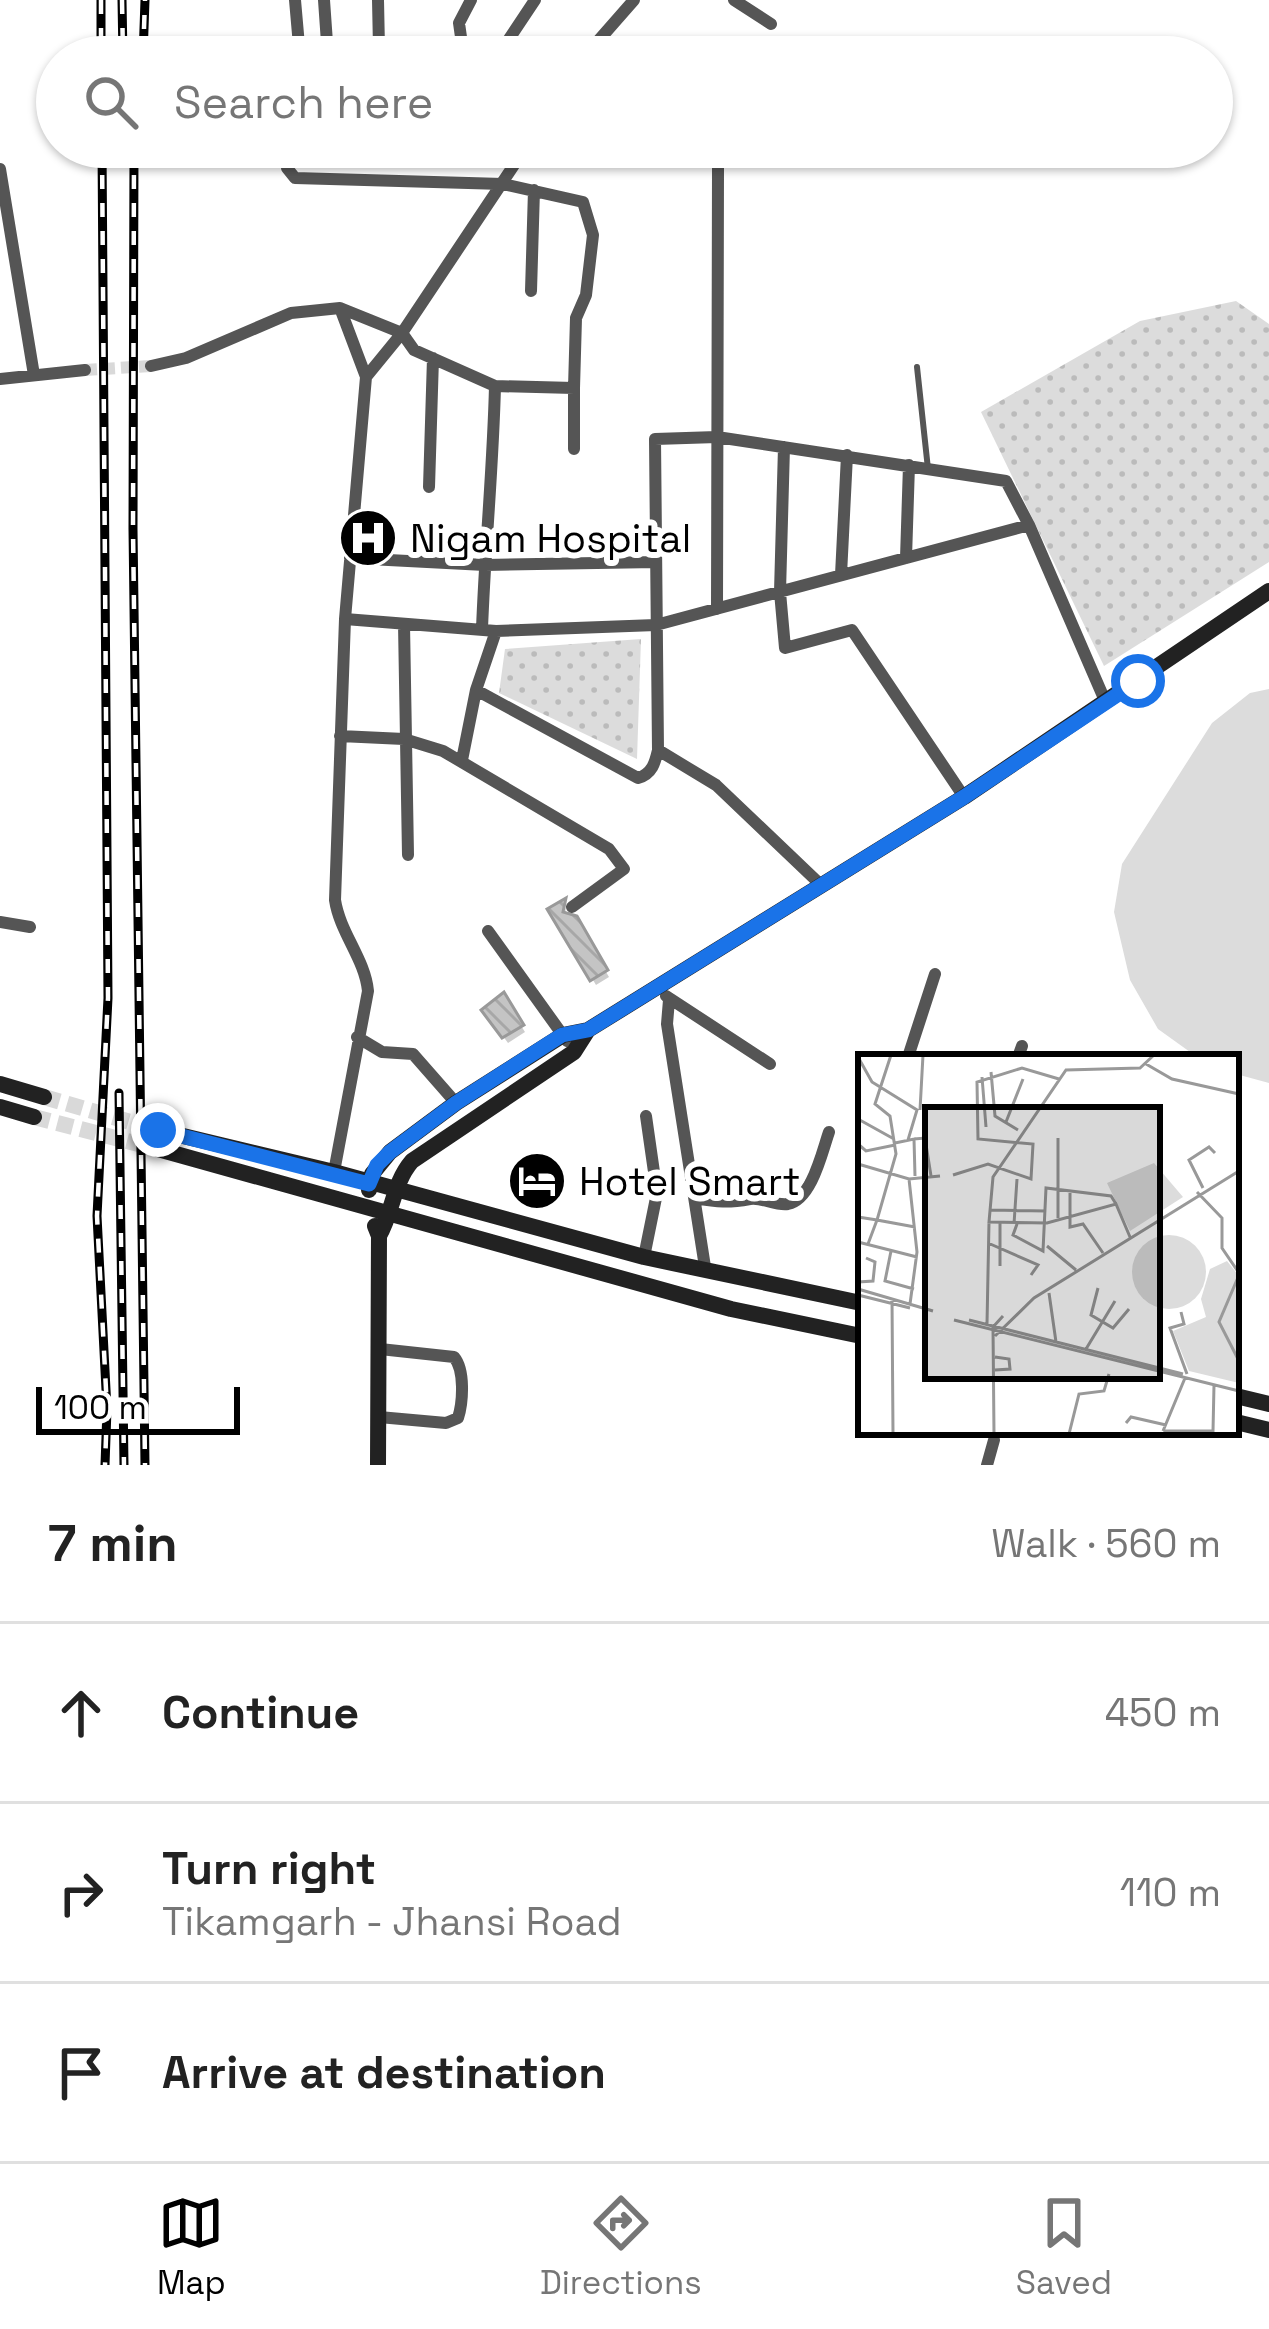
<!DOCTYPE html>
<meta charset="utf-8">
<style>
:root{--surface:#fff;--page:#f6f6f6;--text:#222;--muted:#767676;--line:#e0e0e0;--accent:#000}
body{margin:0;font-family:"Space Grotesk",sans-serif;background:var(--page);color:var(--text)}
.scale{position:absolute;left:36px;bottom:30px;width:204px;box-sizing:border-box;padding-left:12px;border:6px solid #000;border-top:0;font-size:33px;line-height:42px;white-space:nowrap;color:#000;-webkit-text-stroke:9px #fff;paint-order:stroke}
.stop{position:absolute;width:36px;height:36px;margin:-27px;border:9px solid #1a73e8;border-radius:50%;background:#fff}
.stop.end{background:#1a73e8;border-color:#fff;box-shadow:0 3px 12px #0008}
.list{margin:0;padding:0;list-style:none}
h2{display:flex;justify-content:space-between;align-items:center;height:156px;margin:0;padding:0 48px;font-size:51px}
h2 small{font-size:39px;font-weight:400;color:var(--muted)}
.list li{display:grid;grid-template-columns:78px 1fr auto;gap:36px;align-items:center;box-sizing:border-box;height:180px;padding:0 48px;border-top:3px solid var(--line)}
.list b{display:block;font-size:45px;white-space:nowrap}
.list p{margin:0;font-size:39px;white-space:nowrap;color:var(--muted)}
.list em{font-size:39px;font-style:normal;color:var(--muted)}
.icon{flex:none;width:66px;height:66px;fill:none;stroke:currentColor;stroke-width:2;stroke-linecap:round;stroke-linejoin:round}
.map{position:relative;flex:none;width:1269px;height:1465px;overflow:hidden}
.search{position:absolute;background:var(--surface);box-shadow:0 3px 9px #0004;left:36px;right:36px;top:36px;height:132px;display:flex;align-items:center;gap:30px;box-sizing:border-box;padding:0 42px;border-radius:66px;color:var(--muted);font-size:45px}
.sheet{height:696px;background:var(--surface)}
nav{display:flex;justify-content:space-around;align-items:center;box-sizing:border-box;height:168px;border-top:3px solid var(--line);background:var(--surface);font-size:33px;color:var(--muted)}
nav a{display:grid;justify-items:center;gap:6px}
nav .on{color:var(--accent)}
.map>svg:first-child{display:block}
.park{fill:url(#park-dots)}
.garden{fill:#dcdcdc}
.shadow{fill:#0003}
.building{fill:url(#building-back-hatch);stroke:#999;stroke-width:3}
.lines{fill:none;stroke-linecap:round;stroke-linejoin:round}
.street-tunnel{stroke:#d9d9d9;stroke-width:12;stroke-dasharray:12 6;stroke-linecap:butt}
.secondary-tunnel{stroke:#d9d9d9;stroke-width:16;stroke-dasharray:16 8;stroke-linecap:butt}
.lane{stroke:#555;stroke-width:6}
.street{stroke:#555;stroke-width:12}
.secondary{stroke:#222;stroke-width:16}
.rail-casing{stroke:#000;stroke-width:9}
.rail{stroke:#fff;stroke-width:4.5;stroke-dasharray:14;stroke-linecap:butt}
.route{stroke:#1a73e8;stroke-width:15}
.labels{text-anchor:middle;dominant-baseline:central;stroke-width:12;stroke-linejoin:round;paint-order:stroke}
.poi-label{font-size:39px;fill:#000;stroke:#fff;text-anchor:start}
.inset-road{fill:none;stroke:#999;stroke-width:3}
.view{fill:#000;fill-opacity:0.15;stroke:#000;stroke-width:6}
.inset-edge{fill:none;stroke:#000;stroke-width:6}
</style>
<div class="map">
<svg width="1269" height="1465" viewBox="0 0 1269 1465">
<defs>
<pattern id="park-dots" width="8" height="8" patternUnits="userSpaceOnUse" patternTransform="scale(3)"><rect width="8" height="8" fill="#dcdcdc"/><path d="M2 2h.1M6 6h.1" fill="none" stroke="#bbb" stroke-width="1.8" stroke-linecap="round"/></pattern>
<pattern id="building-back-hatch" width="6" height="6" patternUnits="userSpaceOnUse" patternTransform="scale(3)"><rect width="6" height="6" fill="#c4c4c4"/><path d="M-1 5l2 2M0 0l6 6M5-1l2 2" fill="none" stroke="#a7a7a7"/></pattern>
</defs>
<rect width="100%" height="100%" fill="#fff"/>
<path class="park" d="M 1236,301 L 1269,324 L 1269,562 L 1104,666 L 981,412 L 1140,321 Z
M 641,639 L 637,759 L 499,693 L 505,649 Z"/>
<path class="garden" d="M 1269,689 L 1269,1083 L 1236,1074 L 1236,1057 L 1197,1057 L 1158,1029 L 1130,980 L 1114,912 L 1122,864 L 1212,723 L 1250,693 Z"/>
<path class="shadow" d="M 384,523 L 387,529 L 385,554 L 368,553 L 365,547 Z
M 565,902 L 566,916 L 575,919 L 609,977 L 596,985 L 551,910 Z
M 503,997 L 525,1032 L 508,1043 L 488,1016 Z"/>
<path class="building" d="M 364,519 L 385,520 L 383,549 L 362,548 Z
M 566,898 L 563,912 L 577,916 L 608,970 L 590,981 L 547,909 Z
M 504,992 L 524,1025 L 502,1038 L 481,1010 Z"/>
<g class="lines">
<path class="street-tunnel" d="M 85,370 L 151,366"/>
<path class="secondary-tunnel" d="M 44,1097 L 158,1130
M 34,1117 L 158,1149"/>
<path class="lane" d="M 917,367 L 928,469"/>
<path class="street" d="M 295,0 L 300,57
M 324,0 L 328,57
M 378,0 L 379,48 L 384,57
M 734,0 L 771,24
M 452,57 L 461,37 L 459,23 L 471,0
M 497,57 L 535,0
M 584,57 L 634,0
M 526,147 L 402,333 L 366,377 L 345,619 L 496,631 L 656,625 L 1029,525 L 1106,703
M 0,169 L 34,375
M 531,291 L 534,190
M 340,308 L 366,377
M 151,366 L 186,358 L 291,313 L 340,308 L 402,333 L 414,350 L 495,386 L 574,388 L 576,318 L 586,295 L 593,235 L 583,202 L 503,184 L 295,178 L 287,168 L 289,147
M 0,379 L 85,370
M 574,388 L 574,449
M 784,447 L 780,592 L 785,648 L 852,630 L 964,797
M 429,487 L 433,358
M 350,558 L 485,565 L 656,562
M 906,558 L 909,465
M 841,575 L 847,455
M 717,609 L 718,168
M 404,624 L 408,855
M 482,629 C 485,548 493,468 495,386
M 496,631 L 476,690 L 638,778 C 652,774 655,763 658,750 L 655,439 L 717,437 L 1006,481 L 1029,525
M 340,736 L 404,739 L 443,751 L 609,849 L 624,869 L 572,907
M 658,750 L 716,785 L 821,885
M 462,760 L 476,690
M 0,922 L 30,927
M 488,931 L 567,1041
M 666,996 L 770,1064
M 669,1000 L 667,1024 L 705,1267
M 357,1037 L 382,1052 L 413,1054 L 456,1103
M 908,1057 L 935,974
M 1018,1057 L 1022,1046
M 334,1172 L 368,991 C 365,959 340,933 335,900 L 345,619
M 695,1198 C 718,1202 728,1203 750,1199 C 763,1197 775,1206 788,1204 C 812,1199 822,1152 829,1132
M 644,1257 L 657,1193 L 646,1116
M 379,1417 L 446,1423 L 458,1418 C 463,1402 465,1370 454,1357 L 380,1349
M 987,1465 L 994,1440"/>
<path class="secondary" d="M 0,1084 L 44,1097
M 0,1107 L 34,1117
M 158,1130 L 334,1172 L 644,1257 L 861,1303
M 158,1149 L 731,1309 L 861,1336
M 369,1190 L 372,1174 L 390,1152 L 456,1103 L 563,1035 L 588,1030
M 375,1226 L 379,1236 L 378,1465
M 379,1236 C 393,1212 393,1183 412,1161 L 574,1052 L 588,1030 L 964,797 L 1269,591
M 1236,1396 L 1269,1404
M 1236,1422 L 1269,1430"/>
<defs>
<path id="rail" d="M 101,0 L 101,57
M 122,0 L 123,57
M 143,57 L 145,0
M 102,147 L 108,998 L 97,1216 L 107,1409 L 105,1465
M 134,147 L 133,529 L 145,1465
M 119,1093 L 124,1465"/>
</defs>
<use href="#rail" class="rail-casing"/>
<use href="#rail" class="rail"/>
</g>
<g class="lines">
<path class="route" d="M 158,1130 L 369,1184 L 377,1165 L 390,1152 L 456,1103 L 562,1035 L 588,1030 L 964,797 L 1138,681"/>
</g>
<defs>
<symbol id="hospital-disc" viewBox="-11 -11 22 22"><circle r="9.5" fill="#000" stroke="#fff"/><path d="M-5-5h3v3.5h4V-5h3V5h-3V1.5h-4V5h-3Z" fill="#fff"/></symbol>
<symbol id="hotel-disc" viewBox="-11 -11 22 22"><circle r="9.5" fill="#000" stroke="#fff"/><path d="M-6-4.5h1.5V1H6V5H4.5V3h-9V5H-6ZM-4 0a1.8 1.8 0 1 1 3.6 0ZM.5 0V-2.5h3Q6-2.5 6 0Z" fill="#fff"/></symbol>
</defs>
<g fill-rule="evenodd">
<use href="#hospital-disc" x="335" y="505" width="66" height="66"/>
<use href="#hotel-disc" x="504" y="1148" width="66" height="66"/>
</g>
<g class="labels">
<g class="poi-label">
<text x="410" y="538">Nigam Hospital</text>
<text x="579" y="1181">Hotel Smart</text>
</g>
</g>
<g transform="translate(858 1054)">
<rect width="381" height="381" fill="#fff"/>
<path d="M 296,109 L 325,143 L 272,177 L 249,129 ZM 369,207 L 381,222 L 381,329 L 331,317 L 315,277 L 348,263 L 343,245 L 352,215 Z" fill="#dcdcdc"/>
<path d="M274 218a37 37 0 1 1 74 0a37 37 0 1 1-74 0Z" fill="#dcdcdc"/>
<path class="inset-road" d="M 33,1 L 17,50 L 32,62 L 38,100 L 19,166 L 57,173M 0,3 L 14,28 L 59,56 L 50,86M 288,10 L 314,25 L 381,40M 133,18 L 137,62 L 160,76M 124,23 L 128,73M 62,56 L 65,1M 0,65 L 36,85M 148,68 L 165,25M 56,85 L 67,84 L 73,122M 37,89 L 56,85 L 57,122M 0,90 L 8,97 L 37,91M 0,110 L 51,125 L 82,122M 95,121 L 130,110 L 173,125 L 175,90 L 120,85 L 119,28 L 164,14 L 201,25M 51,125 L 59,198 L 52,250M 345,134 L 331,106 L 351,93 L 357,99M 212,136 L 212,173 L 225,170 L 245,199M 339,138 L 364,164 L 364,194 L 381,219M 132,156 L 188,157M 0,163 L 19,166 L 10,190M 200,164 L 200,84M 142,169 L 142,212M 156,170 L 159,125M 159,170 L 155,181 L 185,197 L 188,134 L 253,142 L 258,150M 272,183 L 258,150 L 189,169 L 131,168 L 135,123 L 208,16 L 282,14 L 296,1M 0,188 L 59,203M 130,189 L 180,211 L 173,221M 189,192 L 218,216M 33,197 L 27,227 L 56,235M 381,221 L 361,268 L 381,307M 0,228 L 15,227 L 17,208 L 8,204M 240,234 L 233,261 L 255,274 L 271,255M 0,235 L 75,257M 191,239 L 198,288M 0,241 L 52,254M 34,244 L 35,380M 323,258 L 326,270 L 312,274 L 329,320M 96,266 L 381,337M 111,266 L 325,320M 129,270 L 131,168M 137,282 L 176,244 L 381,117M 228,295 L 257,247M 137,316 L 152,315 L 151,305 L 137,303M 268,369 L 273,363 L 308,371M 305,377 L 355,377 L 356,331M 305,377 L 327,324M 136,380 L 135,273 L 145,262M 211,380 L 221,340 L 246,337 L 251,320"/>
<path class="view" d="M 67,53 L 302,53 L 302,325 L 67,325 Z"/>
<rect width="381" height="381" class="inset-edge"/>
</g>
</svg>
<div class="scale">100 m</div>
<div class="stop" style="left:1138px;top:681px"></div>
<div class="stop end" style="left:158px;top:1130px"></div>
<div class="search"><svg class="icon" aria-label="search" viewBox="0 0 24 24"><circle cx="10" cy="10" r="6"/><path d="M15 15l6 6"/></svg>Search here</div>
</div>
<section class="sheet">
<h2>7 min<small>Walk · 560 m</small></h2>
<ul class="list">
<li><svg class="icon" aria-label="ahead" viewBox="0 0 24 24"><path d="M12 20V5M6 11l6-6 6 6"/></svg><div><b>Continue</b></div><em>450 m</em></li>
<li><svg class="icon" aria-label="right" viewBox="0 0 24 24"><path d="M7 20v-9h11M14 6l5 5-5 5"/></svg><div><b>Turn right</b><p>Tikamgarh - Jhansi Road</p></div><em>110 m</em></li>
<li><svg class="icon" aria-label="arrive" viewBox="0 0 24 24"><path d="M6 21V4h12l-3 4 3 4H6"/></svg><div><b>Arrive at destination</b></div></li>
</ul>
</section>
<nav>
<a class="on"><svg class="icon" aria-label="map" viewBox="0 0 24 24"><path d="M3 6l6-2 6 2 6-2v14l-6 2-6-2-6 2zM9 4v14M15 6v14"/></svg>Map</a>
<a><svg class="icon" aria-label="directions" viewBox="0 0 24 24"><path d="M12 3l9 9-9 9-9-9zM9 14v-3h6M13 9l2 2-2 2"/></svg>Directions</a>
<a><svg class="icon" aria-label="saved" viewBox="0 0 24 24"><path d="M7 4h10v16l-5-4-5 4z"/></svg>Saved</a>
</nav>
